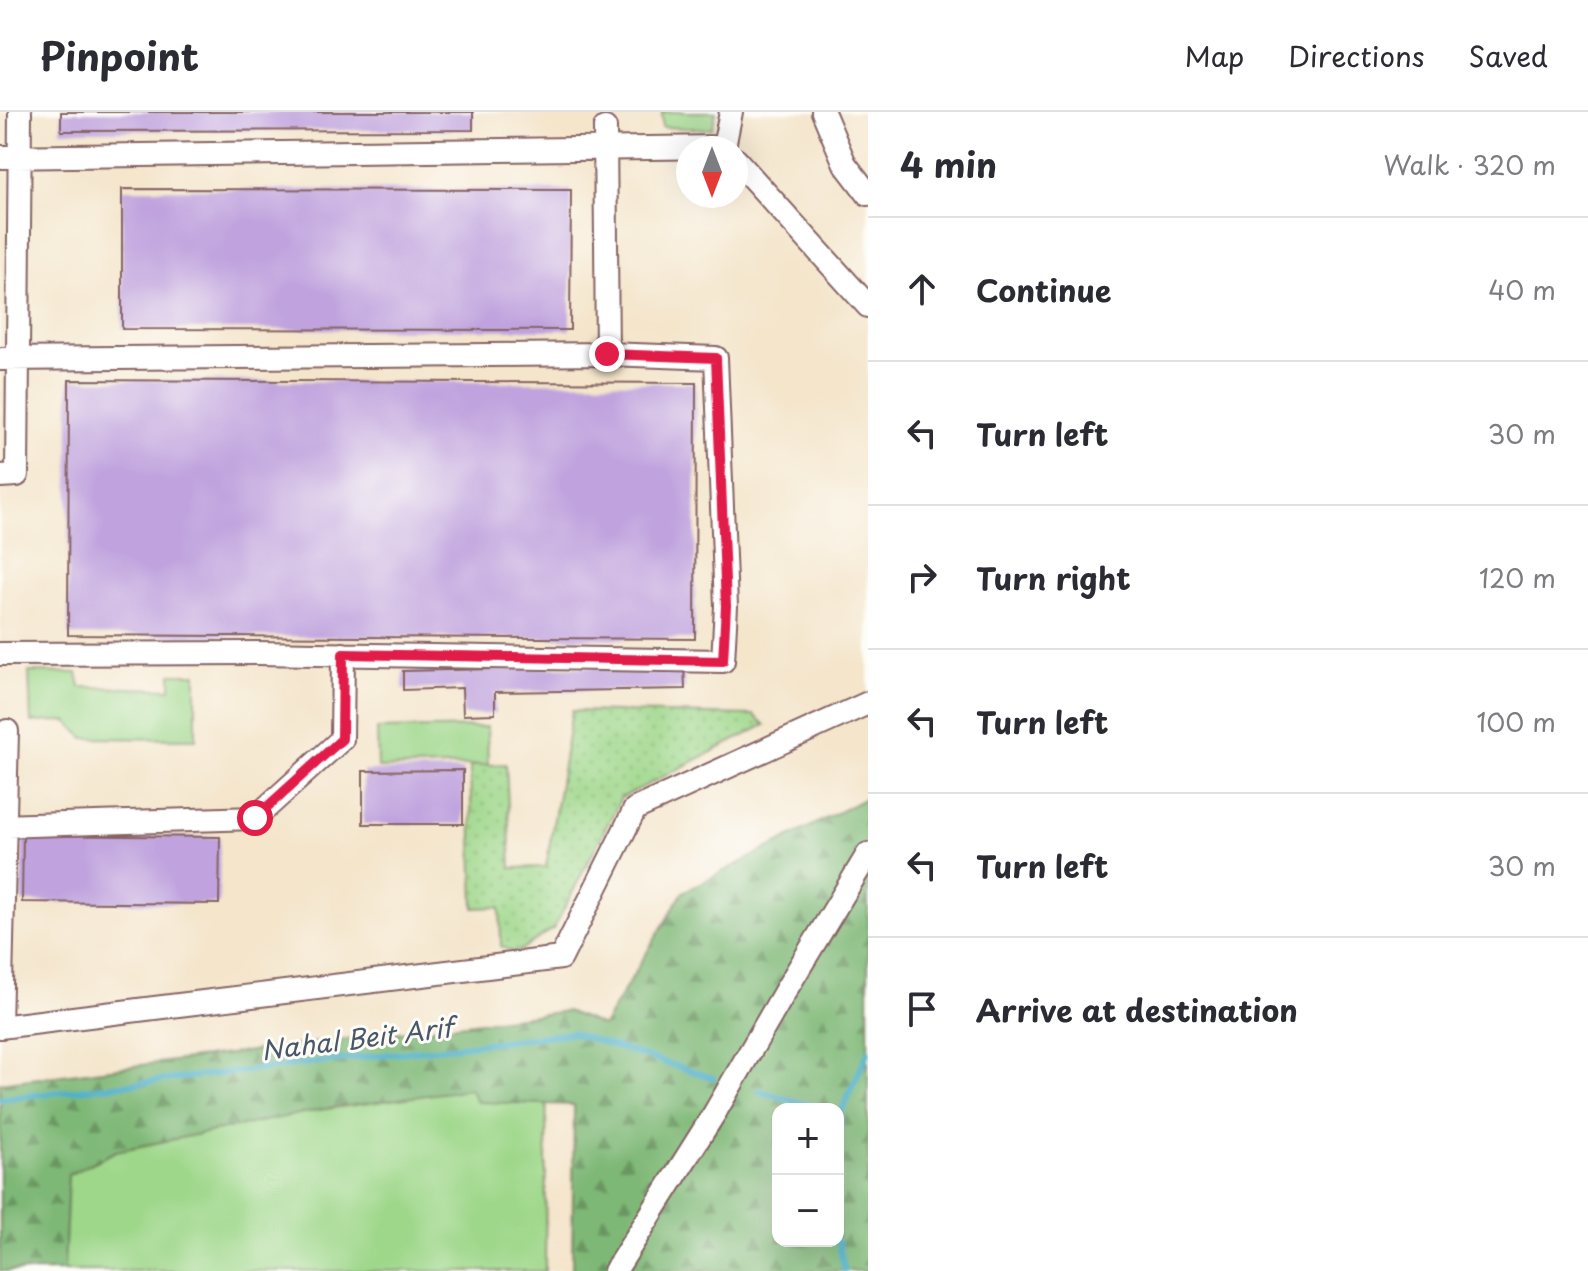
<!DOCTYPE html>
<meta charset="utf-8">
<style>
:root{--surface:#fff;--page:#f2f2f3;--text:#2b2b33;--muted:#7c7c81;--line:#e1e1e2}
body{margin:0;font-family:"Playpen Sans",sans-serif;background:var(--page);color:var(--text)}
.controls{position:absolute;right:24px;bottom:24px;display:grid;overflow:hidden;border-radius:16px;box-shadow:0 8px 32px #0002}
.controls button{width:72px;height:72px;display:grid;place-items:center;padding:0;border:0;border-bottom:2px solid var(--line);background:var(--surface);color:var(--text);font:40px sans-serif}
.compass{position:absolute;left:676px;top:24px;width:72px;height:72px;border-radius:50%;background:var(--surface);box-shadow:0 8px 32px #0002;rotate:180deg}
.stop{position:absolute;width:24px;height:24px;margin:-18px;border:6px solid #e11d48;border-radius:50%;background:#fff}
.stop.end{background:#e11d48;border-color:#fff;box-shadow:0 2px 8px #0008}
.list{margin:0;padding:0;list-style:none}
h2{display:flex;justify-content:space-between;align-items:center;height:104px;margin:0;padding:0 32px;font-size:34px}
h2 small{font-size:26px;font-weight:400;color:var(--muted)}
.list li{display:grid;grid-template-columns:52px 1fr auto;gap:24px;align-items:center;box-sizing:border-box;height:144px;padding:0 32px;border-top:2px solid var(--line)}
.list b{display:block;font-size:30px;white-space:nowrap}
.list em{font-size:26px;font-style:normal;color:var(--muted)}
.icon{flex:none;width:44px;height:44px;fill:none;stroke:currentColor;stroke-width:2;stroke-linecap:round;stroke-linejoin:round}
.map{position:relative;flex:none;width:868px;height:1159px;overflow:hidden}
header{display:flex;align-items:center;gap:48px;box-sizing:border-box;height:112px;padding:0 40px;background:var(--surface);border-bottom:2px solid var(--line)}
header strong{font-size:38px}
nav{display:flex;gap:44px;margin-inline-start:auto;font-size:28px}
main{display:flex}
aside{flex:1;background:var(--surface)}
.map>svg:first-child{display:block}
.grass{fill:#9ed78a;stroke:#747b5a;stroke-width:2}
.forest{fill:url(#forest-firs);stroke:#646c50;stroke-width:2;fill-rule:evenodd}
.park{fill:url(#park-dots);stroke:#747b5a;stroke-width:2}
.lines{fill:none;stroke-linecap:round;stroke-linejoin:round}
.stream{stroke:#48aec7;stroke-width:6}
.building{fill:#c0a3de}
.minor-casing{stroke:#866463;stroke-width:26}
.minor{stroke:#fff;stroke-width:22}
.route{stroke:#e11d48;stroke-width:10}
.labels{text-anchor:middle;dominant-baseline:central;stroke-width:6;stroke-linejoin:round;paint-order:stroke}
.water-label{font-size:26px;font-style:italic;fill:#495869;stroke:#fdfcf7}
</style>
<header>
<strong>Pinpoint</strong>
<nav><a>Map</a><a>Directions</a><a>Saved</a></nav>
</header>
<main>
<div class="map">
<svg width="868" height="1159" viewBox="0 0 868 1159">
<defs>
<pattern id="forest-firs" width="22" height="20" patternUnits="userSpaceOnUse" patternTransform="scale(2)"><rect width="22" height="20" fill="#7eb876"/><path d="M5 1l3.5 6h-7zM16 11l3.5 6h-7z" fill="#699561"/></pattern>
<pattern id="park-dots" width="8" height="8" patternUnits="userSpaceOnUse" patternTransform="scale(2)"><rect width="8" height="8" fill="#9ed78a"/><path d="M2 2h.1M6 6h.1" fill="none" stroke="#8ab877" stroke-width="1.8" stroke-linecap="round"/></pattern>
</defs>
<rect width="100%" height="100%" fill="#fdfcf7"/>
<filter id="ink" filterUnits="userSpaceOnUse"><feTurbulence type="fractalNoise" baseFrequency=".0125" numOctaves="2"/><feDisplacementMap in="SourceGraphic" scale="16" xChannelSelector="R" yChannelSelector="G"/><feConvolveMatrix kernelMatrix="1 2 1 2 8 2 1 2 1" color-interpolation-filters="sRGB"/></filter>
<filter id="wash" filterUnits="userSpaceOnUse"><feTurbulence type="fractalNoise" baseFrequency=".006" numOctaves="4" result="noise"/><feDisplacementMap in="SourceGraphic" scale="32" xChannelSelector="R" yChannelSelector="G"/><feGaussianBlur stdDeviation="1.8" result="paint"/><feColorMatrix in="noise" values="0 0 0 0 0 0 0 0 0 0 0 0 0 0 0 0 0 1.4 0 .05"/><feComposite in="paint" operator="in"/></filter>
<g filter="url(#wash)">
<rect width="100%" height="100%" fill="#f4e5cb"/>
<path class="grass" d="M 662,0 L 716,0 L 712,17 L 662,15 Z
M 29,560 L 77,561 L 80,575 L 171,577 L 171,562 L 196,562 L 196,627 L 84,626 L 67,609 L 31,610 Z
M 487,615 L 488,653 L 378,656 L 377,617 Z
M 547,945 L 545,1159 L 0,1159 L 0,1013 Z"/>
<path class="forest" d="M 868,685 L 868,1159 L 572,1159 L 574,993 L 477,990 L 470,977 L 319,998 L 116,1039 L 68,1063 L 64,1159 L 0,1159 L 0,971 L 567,899 L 603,914 L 683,780 ZM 778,997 L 838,997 L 838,1129 L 778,1129 Z"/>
<path class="park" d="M 572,599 L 754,603 L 765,613 L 621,686 L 554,816 L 516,841 L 501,834 L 500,795 L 474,796 L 470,654 L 506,652 L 511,756 L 546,755 Z"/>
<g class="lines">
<path class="stream" d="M 759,979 L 822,997
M 0,987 L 572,921 L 713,966
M 838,1002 L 840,1002 L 838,1046
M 840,1002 L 868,940
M 838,1129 L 845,1159"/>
</g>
<g id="blocks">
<path class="building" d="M 61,0 L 473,0 L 473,18 L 61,19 Z
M 122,77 L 571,78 L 570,218 L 122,217 Z
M 69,268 L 696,271 L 695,527 L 68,523 Z
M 684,553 L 685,577 L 495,580 L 495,602 L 463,603 L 462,576 L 403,578 L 403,559 Z
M 463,658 L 463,712 L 363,712 L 363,659 Z
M 23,723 L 220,725 L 219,792 L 22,790 Z"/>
</g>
</g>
<g filter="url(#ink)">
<use href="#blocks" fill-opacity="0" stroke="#866463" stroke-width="2"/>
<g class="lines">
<defs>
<path id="minor" d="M 823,0 L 845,52 L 868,82
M 605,16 L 607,242
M 0,45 L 724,35 L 731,0
M 736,48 L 868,194
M 0,247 L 607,242 L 716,246 L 726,494 L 723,549 L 258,541 L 0,542
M 0,364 L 17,363 L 20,0
M 0,714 L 255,706 L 342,627 L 343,542
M 0,915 L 561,846 L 635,697 L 868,591
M 0,915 L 7,619
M 615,1159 L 714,1002 L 787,876 L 868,742"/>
</defs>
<use href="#minor" class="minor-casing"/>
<use href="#minor" class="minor"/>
</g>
</g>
<g class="lines" filter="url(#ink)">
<path class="route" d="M 255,706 L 342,627 L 343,542 L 723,549 L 726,494 L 716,246 L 607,242"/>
</g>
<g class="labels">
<g class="water-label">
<text transform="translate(357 926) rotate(-7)">Nahal Beit Arif</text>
</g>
</g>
</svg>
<div class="controls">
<button>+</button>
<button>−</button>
</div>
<svg class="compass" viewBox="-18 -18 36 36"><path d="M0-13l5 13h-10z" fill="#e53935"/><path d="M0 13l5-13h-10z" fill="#7c7c81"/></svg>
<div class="stop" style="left:255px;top:706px"></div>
<div class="stop end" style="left:607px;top:242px"></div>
</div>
<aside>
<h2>4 min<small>Walk · 320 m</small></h2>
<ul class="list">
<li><svg class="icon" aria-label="ahead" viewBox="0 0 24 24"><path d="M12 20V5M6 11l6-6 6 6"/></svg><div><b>Continue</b></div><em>40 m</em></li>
<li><svg class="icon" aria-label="left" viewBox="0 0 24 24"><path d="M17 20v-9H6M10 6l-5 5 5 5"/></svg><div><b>Turn left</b></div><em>30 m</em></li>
<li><svg class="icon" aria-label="right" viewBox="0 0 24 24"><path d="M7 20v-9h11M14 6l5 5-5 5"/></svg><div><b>Turn right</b></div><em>120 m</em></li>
<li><svg class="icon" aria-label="left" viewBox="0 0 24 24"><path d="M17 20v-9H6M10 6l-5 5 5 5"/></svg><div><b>Turn left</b></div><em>100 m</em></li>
<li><svg class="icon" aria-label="left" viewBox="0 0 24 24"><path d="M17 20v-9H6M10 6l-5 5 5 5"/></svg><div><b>Turn left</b></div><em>30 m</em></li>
<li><svg class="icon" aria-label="arrive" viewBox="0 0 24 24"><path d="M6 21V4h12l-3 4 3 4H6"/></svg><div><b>Arrive at destination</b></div></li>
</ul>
</aside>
</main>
